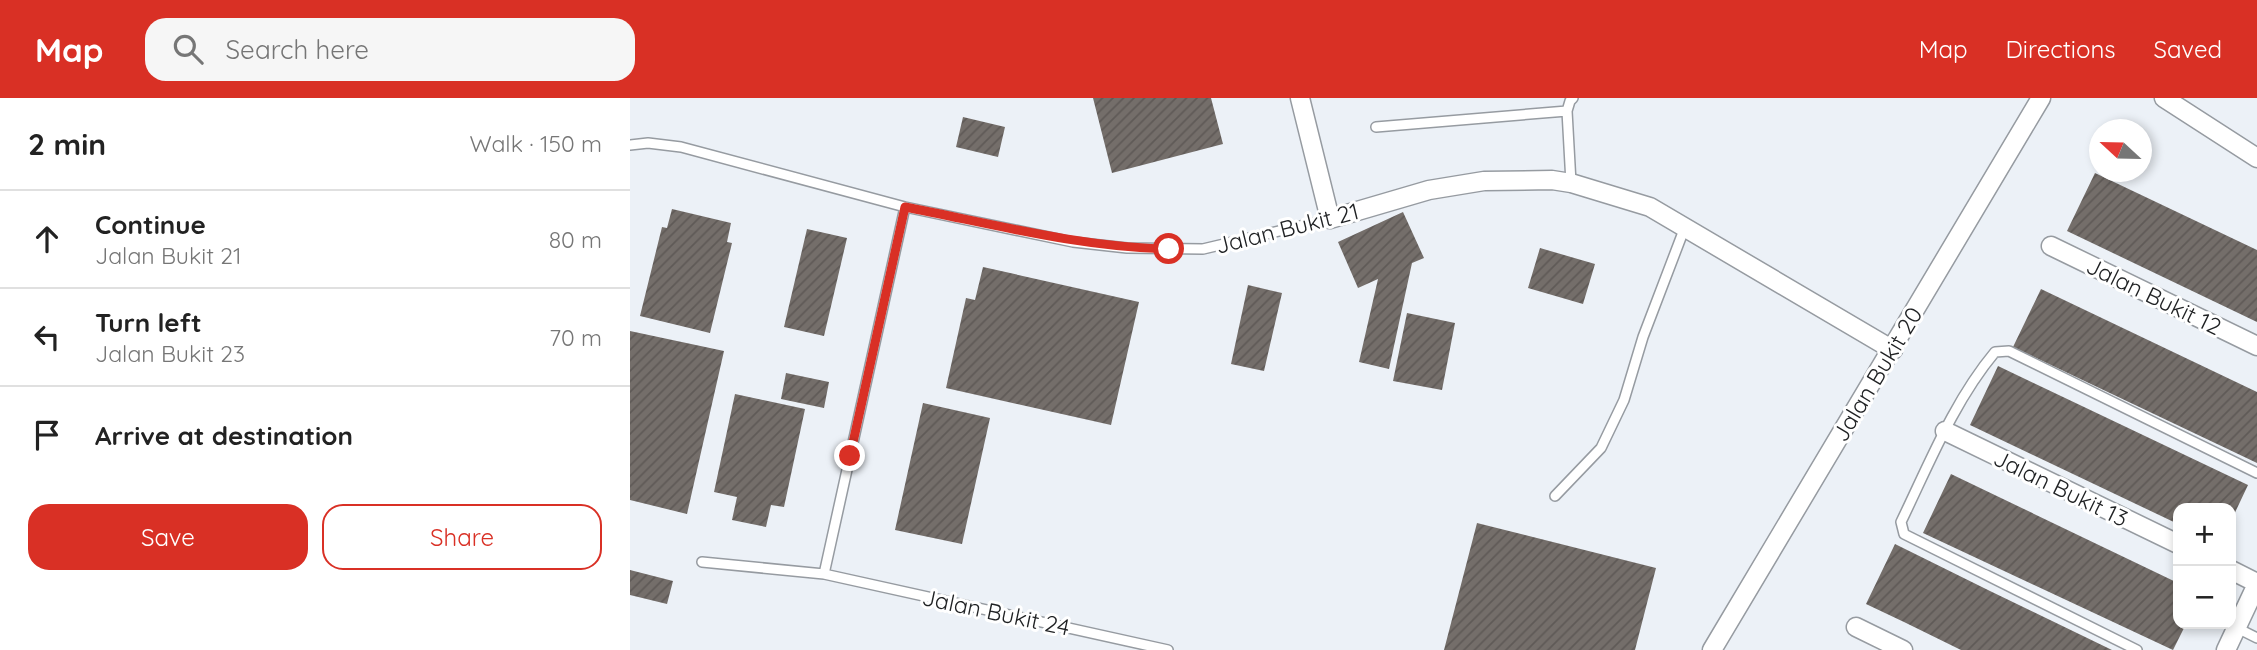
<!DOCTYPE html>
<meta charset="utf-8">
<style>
:root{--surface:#fff;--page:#f6f6f6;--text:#222;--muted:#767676;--line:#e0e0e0;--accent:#d93025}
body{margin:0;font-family:Quicksand,sans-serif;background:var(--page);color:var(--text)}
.controls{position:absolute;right:21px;bottom:21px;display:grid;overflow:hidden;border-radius:14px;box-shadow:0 4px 10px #0003}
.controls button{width:63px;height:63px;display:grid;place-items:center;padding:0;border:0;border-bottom:2px solid var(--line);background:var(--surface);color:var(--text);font:35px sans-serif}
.compass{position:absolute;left:1459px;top:21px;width:63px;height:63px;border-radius:50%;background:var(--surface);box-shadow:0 4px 10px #0003;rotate:292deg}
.stop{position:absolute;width:21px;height:21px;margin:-16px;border:5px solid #d93025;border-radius:50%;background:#fff}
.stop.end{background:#d93025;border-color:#fff;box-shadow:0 2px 7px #0008}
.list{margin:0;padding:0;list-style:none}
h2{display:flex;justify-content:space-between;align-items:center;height:91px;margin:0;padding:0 28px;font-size:30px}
h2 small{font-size:23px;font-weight:400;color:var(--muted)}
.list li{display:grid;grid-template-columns:46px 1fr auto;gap:21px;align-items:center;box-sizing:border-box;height:98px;padding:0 28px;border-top:2px solid var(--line)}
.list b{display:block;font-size:26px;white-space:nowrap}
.list p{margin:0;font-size:23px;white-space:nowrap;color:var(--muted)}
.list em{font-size:23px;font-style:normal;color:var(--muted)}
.actions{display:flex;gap:14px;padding:21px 28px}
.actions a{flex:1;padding:16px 0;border:2px solid var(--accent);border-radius:21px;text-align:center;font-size:24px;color:var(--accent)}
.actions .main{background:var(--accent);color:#fff}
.icon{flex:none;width:38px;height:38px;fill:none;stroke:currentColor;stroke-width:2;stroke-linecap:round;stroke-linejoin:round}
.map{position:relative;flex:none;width:1627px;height:552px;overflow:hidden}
header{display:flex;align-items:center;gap:42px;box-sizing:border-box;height:98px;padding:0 35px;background:var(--accent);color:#fff}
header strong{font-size:33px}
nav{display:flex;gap:38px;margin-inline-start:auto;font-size:24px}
.search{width:490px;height:63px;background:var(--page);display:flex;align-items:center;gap:18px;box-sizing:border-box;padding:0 24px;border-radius:21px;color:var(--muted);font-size:26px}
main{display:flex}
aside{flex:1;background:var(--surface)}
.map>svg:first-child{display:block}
.building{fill:url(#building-hatch)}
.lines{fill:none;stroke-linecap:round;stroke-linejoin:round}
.lane-casing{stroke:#969ba1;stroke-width:12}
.street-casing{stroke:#969ba1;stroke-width:21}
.lane{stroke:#fff;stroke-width:9}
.street{stroke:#fff;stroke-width:18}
.route{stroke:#d93025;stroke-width:9}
.labels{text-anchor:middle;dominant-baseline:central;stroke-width:6;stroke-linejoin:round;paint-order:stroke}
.street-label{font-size:23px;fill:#202224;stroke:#fff}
</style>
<header>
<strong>Map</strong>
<div class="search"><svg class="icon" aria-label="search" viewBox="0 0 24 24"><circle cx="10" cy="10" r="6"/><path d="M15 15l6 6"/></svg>Search here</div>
<nav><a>Map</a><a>Directions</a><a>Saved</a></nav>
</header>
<main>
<aside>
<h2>2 min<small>Walk · 150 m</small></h2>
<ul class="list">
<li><svg class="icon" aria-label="ahead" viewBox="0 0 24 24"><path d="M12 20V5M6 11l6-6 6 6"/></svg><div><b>Continue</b><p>Jalan Bukit 21</p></div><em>80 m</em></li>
<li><svg class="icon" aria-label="left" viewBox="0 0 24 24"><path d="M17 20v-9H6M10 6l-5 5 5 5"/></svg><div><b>Turn left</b><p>Jalan Bukit 23</p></div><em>70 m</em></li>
<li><svg class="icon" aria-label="arrive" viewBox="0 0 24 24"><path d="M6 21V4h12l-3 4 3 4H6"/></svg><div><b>Arrive at destination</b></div></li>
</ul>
<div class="actions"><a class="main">Save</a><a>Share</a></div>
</aside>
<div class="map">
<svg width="1627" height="552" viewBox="0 0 1627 552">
<defs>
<pattern id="building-hatch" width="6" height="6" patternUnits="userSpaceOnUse" patternTransform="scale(1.75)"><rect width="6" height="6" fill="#746e6a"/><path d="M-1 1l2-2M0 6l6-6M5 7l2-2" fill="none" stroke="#5f5a57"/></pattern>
</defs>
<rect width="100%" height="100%" fill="#ecf1f7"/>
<path class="building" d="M 463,0 L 581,0 L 593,46 L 482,75 Z
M 333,19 L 375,29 L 368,59 L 326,49 Z
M 1465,75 L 1627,152 L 1627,224 L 1437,133 Z
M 42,111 L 101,125 L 97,144 L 102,145 L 80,235 L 10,218 L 32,129 L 37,130 Z
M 773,114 L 794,160 L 782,165 L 759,271 L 729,264 L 748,181 L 728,190 L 708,144 Z
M 177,131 L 217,140 L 194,238 L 154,229 Z
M 910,150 L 965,166 L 953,206 L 898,190 Z
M 353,169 L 509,204 L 481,327 L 316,290 L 336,200 L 345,202 Z
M 618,187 L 652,195 L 634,273 L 601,266 Z
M 1411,191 L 1627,294 L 1627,365 L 1383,249 Z
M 777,215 L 825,225 L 812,292 L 763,283 Z
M 0,233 L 94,253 L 57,416 L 0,402 Z
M 1368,268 L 1618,387 L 1601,423 L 1601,410 L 1548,410 L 1548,426 L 1340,327 Z
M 156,275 L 199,284 L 194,310 L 151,301 Z
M 105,296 L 175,311 L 154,409 L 141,407 L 136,429 L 102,422 L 107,399 L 84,394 Z
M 293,305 L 360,320 L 332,446 L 265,432 Z
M 1321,376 L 1548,485 L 1548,526 L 1556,526 L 1543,552 L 1293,435 Z
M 847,425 L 1026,470 L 1005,552 L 814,552 Z
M 1265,446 L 1360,493 L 1482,552 L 1331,552 L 1274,524 L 1236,506 Z
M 0,472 L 43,483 L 37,506 L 0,497 Z"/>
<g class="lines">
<defs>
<path id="lane" d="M 746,29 L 937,13
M 0,47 L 18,45 L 51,49 L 275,109 L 443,144 L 497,150 L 573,151 L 700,121
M 941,85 L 937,13 L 940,3 L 943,0
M 925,398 L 971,350 L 994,302 L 1013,239 L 1055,129
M 72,464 L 194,476 L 538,552
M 194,476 L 275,109
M 1607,530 L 1627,540
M 1507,552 L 1274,436 L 1271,424 C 1299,366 1324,303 1365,254 L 1379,253 L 1627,375"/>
<path id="street" d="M 670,0 L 700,121 L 799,92 L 854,83 L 922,82 L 941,85 L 1020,109 L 1263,252
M 1534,0 L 1627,60
M 1421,148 L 1627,248
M 1315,333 L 1548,446
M 1601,472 L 1627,485
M 1226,529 L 1273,552
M 1082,552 L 1411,0
M 1596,552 L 1627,486"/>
</defs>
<use href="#lane" class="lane-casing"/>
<use href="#street" class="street-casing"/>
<use href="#lane" class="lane"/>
<use href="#street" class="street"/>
</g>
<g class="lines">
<path class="route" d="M 220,358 L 275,109 C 363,126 449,149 539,151"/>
</g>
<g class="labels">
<g class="street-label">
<text transform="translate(657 130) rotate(-14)">Jalan Bukit 21</text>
<text transform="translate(1524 198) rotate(26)">Jalan Bukit 12</text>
<text transform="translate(1247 276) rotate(-59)">Jalan Bukit 20</text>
<text transform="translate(1431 390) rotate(26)">Jalan Bukit 13</text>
<text transform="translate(366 514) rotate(12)">Jalan Bukit 24</text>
</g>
</g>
</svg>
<div class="controls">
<button>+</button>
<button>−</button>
</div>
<svg class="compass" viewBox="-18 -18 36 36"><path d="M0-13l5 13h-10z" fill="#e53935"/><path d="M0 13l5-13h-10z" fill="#767676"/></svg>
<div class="stop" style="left:539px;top:151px"></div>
<div class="stop end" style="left:220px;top:358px"></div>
</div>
</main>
